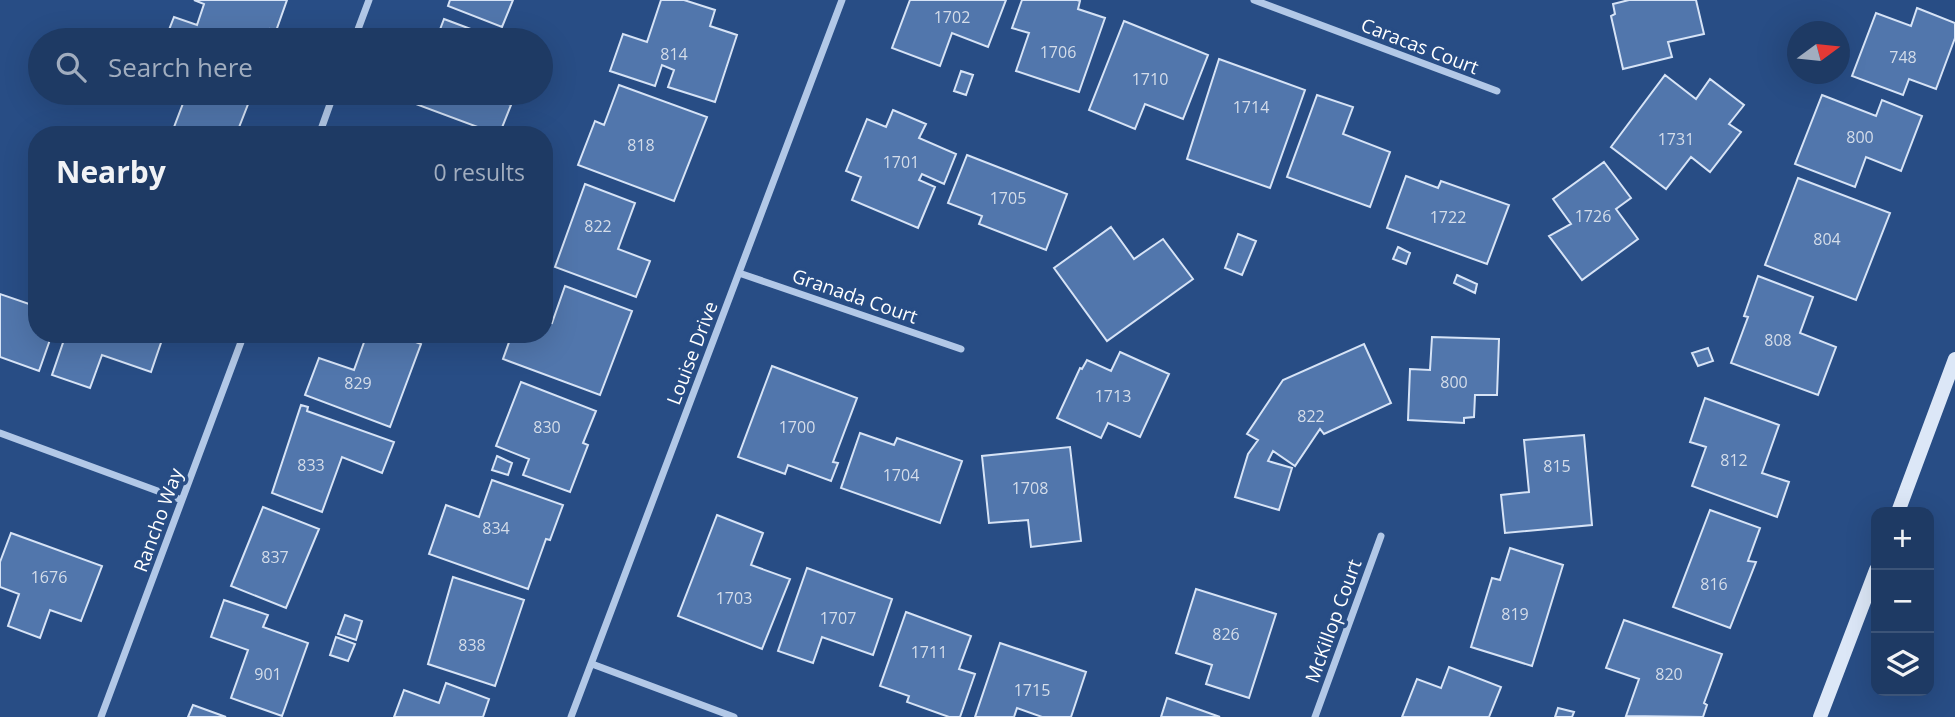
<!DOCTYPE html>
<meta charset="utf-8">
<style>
:root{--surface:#1e3a64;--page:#2b456d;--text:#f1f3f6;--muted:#a1adbf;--line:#3c5478}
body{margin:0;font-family:"Open Sans",sans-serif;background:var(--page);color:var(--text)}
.controls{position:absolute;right:21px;bottom:21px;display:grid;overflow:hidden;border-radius:14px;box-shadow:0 7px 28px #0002}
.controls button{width:63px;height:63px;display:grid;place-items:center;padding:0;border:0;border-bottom:2px solid var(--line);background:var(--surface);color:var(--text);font:35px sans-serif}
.compass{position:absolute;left:1787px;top:21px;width:63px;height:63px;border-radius:50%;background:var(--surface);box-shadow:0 7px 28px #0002;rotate:75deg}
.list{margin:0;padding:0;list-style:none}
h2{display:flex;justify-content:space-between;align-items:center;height:91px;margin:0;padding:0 28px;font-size:30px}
h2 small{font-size:23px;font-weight:400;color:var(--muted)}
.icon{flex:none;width:38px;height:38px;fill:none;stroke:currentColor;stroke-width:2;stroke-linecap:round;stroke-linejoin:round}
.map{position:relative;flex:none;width:1955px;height:717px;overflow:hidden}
.search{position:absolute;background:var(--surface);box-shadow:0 7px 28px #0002;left:28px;top:28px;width:525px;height:77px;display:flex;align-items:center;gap:18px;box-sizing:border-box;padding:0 24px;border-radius:38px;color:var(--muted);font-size:26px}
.panel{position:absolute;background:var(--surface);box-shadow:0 7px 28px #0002;left:28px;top:126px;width:525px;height:217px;border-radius:28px}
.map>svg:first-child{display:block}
.building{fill:#5176ac;stroke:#d6e3f6;stroke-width:2}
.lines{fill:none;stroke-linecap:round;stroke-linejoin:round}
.minor{stroke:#b2c8e7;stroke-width:7}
.secondary{stroke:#dce7f7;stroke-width:14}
.labels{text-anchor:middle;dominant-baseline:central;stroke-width:7;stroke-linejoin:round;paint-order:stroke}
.number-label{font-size:16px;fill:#d4ddea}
.street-label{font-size:19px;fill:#fff;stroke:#284d85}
</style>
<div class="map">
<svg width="1955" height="717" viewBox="0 0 1955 717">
<rect width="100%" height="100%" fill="#284d85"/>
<path class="building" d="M 194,0 L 287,0 L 276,31 L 270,29 L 266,40 L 165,40 L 174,17 L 197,25 L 204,4 Z
M 450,0 L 513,0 L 502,27 L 448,6 Z
M 661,0 L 684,0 L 715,10 L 710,26 L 737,35 L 715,102 L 668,87 L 674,70 L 662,65 L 655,86 L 610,71 L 623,34 L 647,42 Z
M 910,0 L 1006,0 L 988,47 L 952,33 L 940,66 L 892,48 Z
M 1022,0 L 1077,0 L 1080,1 L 1078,9 L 1105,18 L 1079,92 L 1016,71 L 1029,33 L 1012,28 Z
M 1629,0 L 1696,0 L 1704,34 L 1668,42 L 1672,57 L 1623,69 L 1611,16 L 1615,14 L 1613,4 Z
M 1917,8 L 1955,23 L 1955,38 L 1936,89 L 1909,79 L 1903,95 L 1852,76 L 1876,13 L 1911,26 Z
M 444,19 L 500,40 L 436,40 Z
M 1124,21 L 1208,55 L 1183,119 L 1145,104 L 1135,129 L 1089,110 Z
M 1219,59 L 1305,90 L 1270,188 L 1187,159 Z
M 961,71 L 973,75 L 966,95 L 954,91 Z
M 1665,75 L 1696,99 L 1710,79 L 1744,105 L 1729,124 L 1741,132 L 1710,172 L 1691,157 L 1666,189 L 1611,147 Z
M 619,85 L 707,117 L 674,201 L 578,165 L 595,121 L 604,125 Z
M 187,93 L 252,94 L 236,135 L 171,135 Z
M 417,93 L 483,93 L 511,105 L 499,135 L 413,103 Z
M 1317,95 L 1353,107 L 1343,134 L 1390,152 L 1370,207 L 1287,177 Z
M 1822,95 L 1876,116 L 1882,100 L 1922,116 L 1901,171 L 1866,157 L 1855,187 L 1795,164 Z
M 893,110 L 926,124 L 919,138 L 956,154 L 944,184 L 922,174 L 919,180 L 935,187 L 918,228 L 852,200 L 861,177 L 846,171 L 867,119 L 886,127 Z
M 967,155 L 1067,194 L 1046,250 L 979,224 L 982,216 L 948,203 Z
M 1604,162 L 1631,198 L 1616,209 L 1638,239 L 1582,280 L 1549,236 L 1571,224 L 1553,199 Z
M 1406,176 L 1438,188 L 1441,181 L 1509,205 L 1487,264 L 1387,228 Z
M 1798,178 L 1890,213 L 1856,300 L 1765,265 Z
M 585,184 L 635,203 L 618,249 L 650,261 L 636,297 L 555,267 Z
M 1111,227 L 1134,259 L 1163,239 L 1193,279 L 1107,341 L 1054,268 Z
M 1238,234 L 1256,241 L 1242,275 L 1225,268 Z
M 1398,247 L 1410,253 L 1406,264 L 1393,259 Z
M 1457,275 L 1477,284 L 1475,293 L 1454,283 Z
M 1758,276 L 1813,297 L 1800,333 L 1836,347 L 1818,395 L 1731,363 L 1748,317 L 1744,316 Z
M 37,281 L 37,334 L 52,334 L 39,371 L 0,357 L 0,294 L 29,304 Z
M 565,286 L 632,311 L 600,395 L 503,359 L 512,334 L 544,334 L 544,321 L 552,323 Z
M 66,334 L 164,334 L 151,372 L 102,355 L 90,388 L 52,375 Z
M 367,334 L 395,334 L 421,344 L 390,427 L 305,395 L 319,358 L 354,370 Z
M 1432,337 L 1499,339 L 1497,395 L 1475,395 L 1474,417 L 1464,418 L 1464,423 L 1408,420 L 1410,369 L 1430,370 Z
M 1364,344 L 1391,403 L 1324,434 L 1320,429 L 1295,466 L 1273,451 L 1268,461 L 1292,468 L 1279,510 L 1235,497 L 1248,454 L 1258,440 L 1247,434 L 1283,380 Z
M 1708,348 L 1713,361 L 1698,366 L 1692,353 Z
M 1120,352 L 1169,374 L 1140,437 L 1108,423 L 1101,438 L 1057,418 L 1080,368 L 1082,369 L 1087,360 L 1111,371 Z
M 772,366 L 857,398 L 833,462 L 838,463 L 831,481 L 788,465 L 785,474 L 738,457 Z
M 521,382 L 596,411 L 583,443 L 588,445 L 570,492 L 523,475 L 529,459 L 496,446 Z
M 1705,398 L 1779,425 L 1762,473 L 1789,482 L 1777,517 L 1692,486 L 1706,447 L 1690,442 Z
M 301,405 L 308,407 L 307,411 L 394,442 L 382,473 L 342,457 L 322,512 L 272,493 Z
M 860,433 L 894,445 L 897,438 L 962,461 L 940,523 L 841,488 Z
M 1584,435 L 1592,525 L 1505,533 L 1501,495 L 1529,492 L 1524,440 Z
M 1070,447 L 1081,541 L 1031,547 L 1028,520 L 989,523 L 982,456 Z
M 497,456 L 512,463 L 508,475 L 492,470 Z
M 492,480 L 563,505 L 550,540 L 546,539 L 528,589 L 429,554 L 446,505 L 479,517 Z
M 263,507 L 319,529 L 286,608 L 231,586 Z
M 1710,510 L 1760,528 L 1748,561 L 1756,562 L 1730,628 L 1673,607 Z
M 717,515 L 763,533 L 751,565 L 790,579 L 762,649 L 678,616 Z
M 11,533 L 102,566 L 81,621 L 50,610 L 40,638 L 8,626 L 19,594 L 0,587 L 0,562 Z
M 1510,548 L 1563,565 L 1532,666 L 1471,647 L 1492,578 L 1500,580 Z
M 807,568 L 892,599 L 873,655 L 822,637 L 813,663 L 778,651 Z
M 453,577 L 524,600 L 495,686 L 428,664 Z
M 1196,589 L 1276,614 L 1249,698 L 1206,684 L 1212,665 L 1176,653 Z
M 224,600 L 268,615 L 263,627 L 308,643 L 282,716 L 231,698 L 248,650 L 211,637 Z
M 906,612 L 971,636 L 959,669 L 975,674 L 960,717 L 949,717 L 907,702 L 909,696 L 880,686 Z
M 345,615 L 362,621 L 356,640 L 338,634 Z
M 1624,620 L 1722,654 L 1704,703 L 1707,705 L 1703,717 L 1626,716 L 1639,679 L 1606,668 Z
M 336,637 L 355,644 L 348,661 L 330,655 Z
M 1000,643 L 1086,672 L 1071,717 L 1042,717 L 1017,708 L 1014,717 L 975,717 Z
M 1449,667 L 1501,687 L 1489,717 L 1402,717 L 1417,679 L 1441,688 Z
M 446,683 L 489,699 L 483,717 L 394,717 L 404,690 L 439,703 Z
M 1167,698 L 1220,717 L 1161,717 Z
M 193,705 L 226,717 L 188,717 Z
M 1558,708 L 1574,712 L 1572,717 L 1555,717 Z"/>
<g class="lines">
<path class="minor" d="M 1254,0 L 1497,91
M 354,40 L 369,0
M 319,135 L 334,93
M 739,273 L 961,349
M 0,433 L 182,500
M 592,664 L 734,717
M 101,717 L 244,334
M 571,717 L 842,0
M 1315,717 L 1381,536"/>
<path class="secondary" d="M 1898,512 L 1955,359
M 1820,717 L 1876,570"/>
</g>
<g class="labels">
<g class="number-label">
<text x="952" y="17">1702</text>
<text x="1058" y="52">1706</text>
<text x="674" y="54">814</text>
<text x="1903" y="57">748</text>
<text x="1150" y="79">1710</text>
<text x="1251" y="107">1714</text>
<text x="1860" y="137">800</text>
<text x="1676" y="139">1731</text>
<text x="641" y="145">818</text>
<text x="901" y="162">1701</text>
<text x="1008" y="198">1705</text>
<text x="1593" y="216">1726</text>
<text x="1448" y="217">1722</text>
<text x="598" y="226">822</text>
<text x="1827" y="239">804</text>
<text x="1778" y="340">808</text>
<text x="1454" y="382">800</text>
<text x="358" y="383">829</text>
<text x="1113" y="396">1713</text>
<text x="1311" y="416">822</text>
<text x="547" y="427">830</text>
<text x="797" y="427">1700</text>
<text x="1734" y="460">812</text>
<text x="311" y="465">833</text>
<text x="1557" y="466">815</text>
<text x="901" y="475">1704</text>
<text x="1030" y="488">1708</text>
<text x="496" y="528">834</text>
<text x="275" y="557">837</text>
<text x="49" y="577">1676</text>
<text x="1714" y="584">816</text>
<text x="734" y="598">1703</text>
<text x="1515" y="614">819</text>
<text x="838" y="618">1707</text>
<text x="1226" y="634">826</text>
<text x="472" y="645">838</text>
<text x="929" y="652">1711</text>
<text x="268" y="674">901</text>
<text x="1669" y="674">820</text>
<text x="1032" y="690">1715</text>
</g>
<g class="street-label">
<text transform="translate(1420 46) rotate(21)">Caracas Court</text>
<text transform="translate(855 296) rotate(19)">Granada Court</text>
<text transform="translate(692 353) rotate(-69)">Louise Drive</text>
<text transform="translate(158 520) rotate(-70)">Rancho Way</text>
<text transform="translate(1333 621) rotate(-70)">McKillop Court</text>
</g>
</g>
</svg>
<div class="controls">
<button>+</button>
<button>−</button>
<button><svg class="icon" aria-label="layers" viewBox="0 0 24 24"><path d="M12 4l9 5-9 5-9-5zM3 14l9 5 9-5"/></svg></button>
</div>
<svg class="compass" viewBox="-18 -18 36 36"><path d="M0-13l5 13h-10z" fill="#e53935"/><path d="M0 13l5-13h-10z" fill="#a1adbf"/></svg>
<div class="search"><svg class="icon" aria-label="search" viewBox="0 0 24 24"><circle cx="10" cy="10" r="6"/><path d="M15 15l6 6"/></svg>Search here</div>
<section class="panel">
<h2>Nearby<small>0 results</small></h2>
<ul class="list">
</ul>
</section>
</div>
